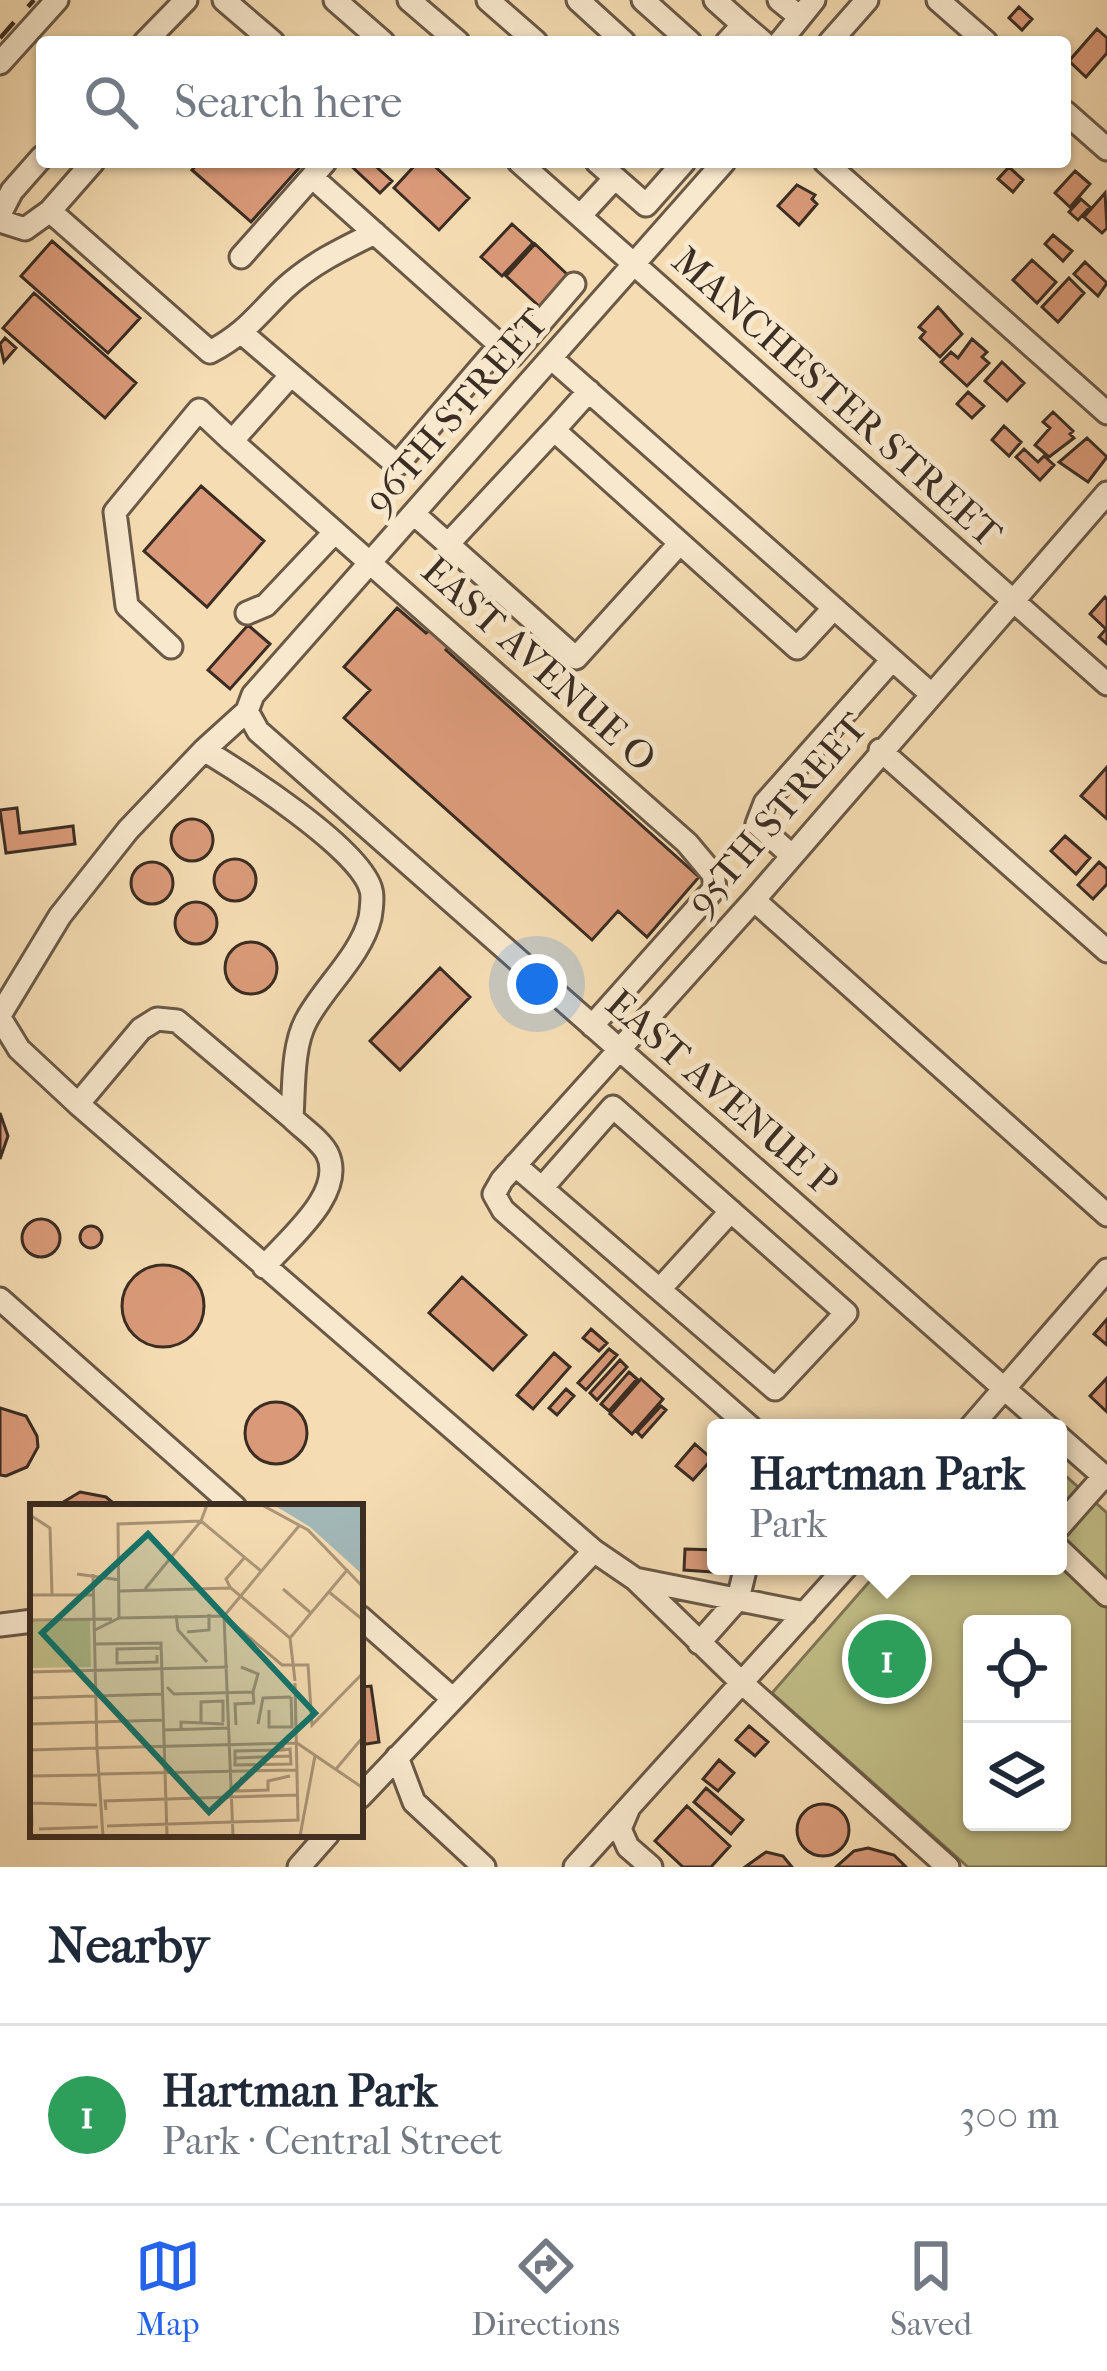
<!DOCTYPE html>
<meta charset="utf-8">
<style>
:root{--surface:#fff;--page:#f2f2f3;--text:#1f2937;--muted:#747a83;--line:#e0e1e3;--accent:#2563eb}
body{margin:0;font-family:"IM FELL French Canon",serif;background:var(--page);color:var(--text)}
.controls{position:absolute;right:36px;bottom:36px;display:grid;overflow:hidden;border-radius:12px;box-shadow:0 3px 9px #0004}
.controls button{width:108px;height:108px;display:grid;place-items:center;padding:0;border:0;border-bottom:3px solid var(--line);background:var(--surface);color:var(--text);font:60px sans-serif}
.you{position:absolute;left:537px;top:984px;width:42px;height:42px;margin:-30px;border:9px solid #fff;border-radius:50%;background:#1a73e8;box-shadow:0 0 0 18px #1a73e833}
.badge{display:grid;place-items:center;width:78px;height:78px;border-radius:50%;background:var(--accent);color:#fff;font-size:39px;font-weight:700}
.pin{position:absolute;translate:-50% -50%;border:6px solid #fff;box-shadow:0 3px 12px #0006}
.popup{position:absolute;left:707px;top:1419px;width:360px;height:156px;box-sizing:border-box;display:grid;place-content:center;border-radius:12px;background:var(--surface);filter:drop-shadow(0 3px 9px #0005);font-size:39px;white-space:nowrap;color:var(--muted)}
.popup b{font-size:45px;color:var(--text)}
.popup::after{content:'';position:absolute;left:50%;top:100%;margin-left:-24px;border:24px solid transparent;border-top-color:var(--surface)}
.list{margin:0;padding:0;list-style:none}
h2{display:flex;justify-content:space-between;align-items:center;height:156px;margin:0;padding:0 48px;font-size:51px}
h2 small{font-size:39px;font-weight:400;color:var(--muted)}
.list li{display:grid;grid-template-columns:78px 1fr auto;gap:36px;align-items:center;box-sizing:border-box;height:180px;padding:0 48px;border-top:3px solid var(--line)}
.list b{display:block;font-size:45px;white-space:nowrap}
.list p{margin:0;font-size:39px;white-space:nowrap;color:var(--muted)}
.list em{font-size:39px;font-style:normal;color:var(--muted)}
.icon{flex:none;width:66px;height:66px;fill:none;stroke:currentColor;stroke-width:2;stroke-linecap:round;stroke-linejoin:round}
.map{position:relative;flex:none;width:1107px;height:1867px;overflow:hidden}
.search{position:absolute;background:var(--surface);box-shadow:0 3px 9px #0004;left:36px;right:36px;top:36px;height:132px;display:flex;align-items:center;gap:30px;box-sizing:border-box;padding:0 42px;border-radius:12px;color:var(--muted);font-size:45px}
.sheet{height:336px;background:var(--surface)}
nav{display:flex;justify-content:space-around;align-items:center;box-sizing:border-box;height:168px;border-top:3px solid var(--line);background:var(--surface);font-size:33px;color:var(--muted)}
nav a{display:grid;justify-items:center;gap:6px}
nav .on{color:var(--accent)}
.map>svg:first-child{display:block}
.green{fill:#c2bf88;stroke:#7e7656;stroke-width:3;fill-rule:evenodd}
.building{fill:#da9a79;stroke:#3b2d23;stroke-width:3}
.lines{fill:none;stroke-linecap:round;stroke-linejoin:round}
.minor-casing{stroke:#6a5947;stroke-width:27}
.minor{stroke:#f8e8cd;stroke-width:21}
.rail{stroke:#3b2d23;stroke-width:4.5;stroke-dasharray:21 21;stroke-linecap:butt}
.labels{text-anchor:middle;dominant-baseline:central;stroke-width:10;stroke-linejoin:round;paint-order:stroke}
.street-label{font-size:39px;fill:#3b2d23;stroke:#f8e8cd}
.inset-road{fill:none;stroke:#ab9679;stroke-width:3}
.view{fill:#0f766e;fill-opacity:0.15;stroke:#0f766e;stroke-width:6}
.inset-edge{fill:none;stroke:#3b2d23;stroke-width:6}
</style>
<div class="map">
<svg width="1107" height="1867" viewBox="0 0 1107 1867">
<rect width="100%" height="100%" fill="#f5dcb2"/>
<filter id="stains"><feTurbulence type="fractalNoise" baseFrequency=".00167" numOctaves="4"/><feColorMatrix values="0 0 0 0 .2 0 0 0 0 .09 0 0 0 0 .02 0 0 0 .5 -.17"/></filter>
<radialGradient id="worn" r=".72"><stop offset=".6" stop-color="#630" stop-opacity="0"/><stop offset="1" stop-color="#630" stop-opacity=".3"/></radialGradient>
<path class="green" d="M 1058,1469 L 1107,1513 L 1107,1867 L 968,1867 L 772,1693 L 883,1566 L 1058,1566 ZM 972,1624 L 1062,1624 L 1062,1822 L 972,1822 Z"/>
<path class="building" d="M 1019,7 L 1032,19 L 1022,30 L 1009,18 Z
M 1097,29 L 1107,38 L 1107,53 L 1086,77 L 1069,61 Z
M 199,162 L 292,162 L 299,168 L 251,222 L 192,170 Z
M 347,162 L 371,162 L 392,181 L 380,193 Z
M 418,162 L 430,162 L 469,198 L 439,230 L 394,188 Z
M 1009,167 L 1023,180 L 1013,192 L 998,179 Z
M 1075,171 L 1090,184 L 1070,207 L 1055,193 Z
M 797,185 L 815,195 L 812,199 L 817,204 L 799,225 L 778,206 Z
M 1105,193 L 1107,228 L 1102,233 L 1084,217 Z
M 1081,199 L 1090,207 L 1078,220 L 1069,212 Z
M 512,224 L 533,243 L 502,276 L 481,257 Z
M 1053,235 L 1072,251 L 1063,261 L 1045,244 Z
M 52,241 L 140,318 L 108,353 L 21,276 Z
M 535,244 L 570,277 L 541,308 L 506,276 Z
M 1032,260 L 1056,282 L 1037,303 L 1013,280 Z
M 1085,262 L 1107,283 L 1098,296 L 1074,274 Z
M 1069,278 L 1084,293 L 1058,322 L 1042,307 Z
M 34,293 L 136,383 L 105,418 L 3,328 Z
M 938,307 L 962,334 L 940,357 L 920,338 L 925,332 L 919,327 Z
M 5,338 L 16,348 L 4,362 L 0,344 Z
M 972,339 L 987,352 L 982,357 L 989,363 L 967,386 L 941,362 L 951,352 L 958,358 Z
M 1002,362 L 1024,383 L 1007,401 L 985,381 Z
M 968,392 L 984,406 L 972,418 L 957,404 Z
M 1053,412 L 1073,431 L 1070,434 L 1074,438 L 1049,457 L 1035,445 L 1050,428 L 1043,422 Z
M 1004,426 L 1021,442 L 1009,456 L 992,440 Z
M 1087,438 L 1107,457 L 1088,482 L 1059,462 Z
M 1024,449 L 1038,462 L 1044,456 L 1054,465 L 1040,480 L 1016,457 Z
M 201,486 L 264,541 L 207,607 L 144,551 Z
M 1105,597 L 1107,599 L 1107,644 L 1099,637 L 1106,629 L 1090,614 Z
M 397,608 L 426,633 L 431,629 L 450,646 L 446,650 L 699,877 L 647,937 L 618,911 L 592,940 L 344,718 L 370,690 L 344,667 Z
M 248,625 L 270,644 L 230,689 L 208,670 Z
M 1107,767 L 1107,819 L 1081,796 Z
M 17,808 L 20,833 L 73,826 L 75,844 L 6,853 L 0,810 Z
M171 840a21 21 0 1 1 42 0a21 21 0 1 1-42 0Z
M 1065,836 L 1090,858 L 1076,874 L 1051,851 Z
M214 880a21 21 0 1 1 42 0a21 21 0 1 1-42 0Z
M131 883a21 21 0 1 1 42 0a21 21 0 1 1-42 0Z
M 1099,862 L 1107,869 L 1107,884 L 1093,899 L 1078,885 Z
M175 923a21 21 0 1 1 42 0a21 21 0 1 1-42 0Z
M225 968a26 26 0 1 1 52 0a26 26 0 1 1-52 0Z
M 440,968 L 470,997 L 400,1070 L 370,1041 Z
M 0,1113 L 8,1136 L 0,1159 Z
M22 1238a19 19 0 1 1 38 0a19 19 0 1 1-38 0Z
M80 1237a11 11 0 1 1 22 0a11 11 0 1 1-22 0Z
M122 1306a41 41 0 1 1 82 0a41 41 0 1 1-82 0Z
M 462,1277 L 526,1335 L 493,1370 L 429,1313 Z
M 1107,1319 L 1107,1345 L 1094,1334 Z
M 591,1329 L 607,1343 L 599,1351 L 583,1338 Z
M 609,1349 L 617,1355 L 586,1390 L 578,1383 Z
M 554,1353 L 570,1367 L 533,1409 L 517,1395 Z
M 620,1360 L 627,1367 L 597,1400 L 590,1393 Z
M 629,1372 L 637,1379 L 609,1411 L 601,1404 Z
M 1107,1378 L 1107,1412 L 1090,1396 Z
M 641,1379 L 663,1399 L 632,1434 L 610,1414 Z
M 566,1389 L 574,1396 L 557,1415 L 549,1408 Z
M245 1433a31 31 0 1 1 62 0a31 31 0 1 1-62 0Z
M 661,1406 L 666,1410 L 642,1437 L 637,1432 Z
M 0,1408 L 26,1416 L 37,1436 L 38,1447 L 27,1467 L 6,1476 L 0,1475 Z
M 695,1444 L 712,1459 L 693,1480 L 676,1466 Z
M 80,1492 L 106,1497 L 118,1507 L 55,1507 Z
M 685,1549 L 716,1550 L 716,1566 L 727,1566 L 727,1573 L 684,1570 Z
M 371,1686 L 379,1742 L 360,1745 L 360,1687 Z
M 749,1726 L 768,1742 L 755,1756 L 736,1740 Z
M 719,1760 L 734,1773 L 718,1791 L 703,1779 Z
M 706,1788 L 743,1820 L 731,1834 L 694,1802 Z
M797 1830a26 26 0 1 1 52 0a26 26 0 1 1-52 0Z
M 687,1806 L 730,1846 L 711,1867 L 683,1867 L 655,1841 Z
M 868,1848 L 894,1855 L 906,1867 L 836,1867 L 854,1851 Z
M 766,1852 L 783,1856 L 792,1867 L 745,1867 Z"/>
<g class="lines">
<defs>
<path id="minor" d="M 224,0 L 273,42
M 335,0 L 383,42
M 409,0 L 458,42
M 488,0 L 536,42
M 578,0 L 624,42
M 643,0 L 690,42
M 715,0 L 743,25 L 727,42
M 779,0 L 800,17
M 938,0 L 986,42
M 743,25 L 763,42
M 145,42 L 186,0
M 780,42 L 814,0
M 830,42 L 867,0
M 0,63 L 57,0
M 1065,112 L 1107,149
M 519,162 L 1107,684
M 597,162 L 646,205 L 684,162
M 825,162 L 1107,413
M 321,185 L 512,356 L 574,284
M 50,211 L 93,162
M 0,214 L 12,191 L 42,157
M 580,216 L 615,178
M 0,221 L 25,229 L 50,211 L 210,352 C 246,333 256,316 284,289 C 311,264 342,249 375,233
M 241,257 L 325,162
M 242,333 L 397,465 L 500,345
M 551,358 L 930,693
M 291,375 L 232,441 L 687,843 L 713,874 L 715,888 L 592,1026
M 589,391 L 554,430 L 797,648 L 834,608
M 554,430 L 448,544 L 576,658 L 680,543
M 414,514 L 448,544
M 247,613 L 266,605 L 335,532
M 171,647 L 127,606 L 115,512 L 199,410 L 232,441
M 247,711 L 258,731 L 1049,1428
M 204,750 C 242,773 361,849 371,890 C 373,896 371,912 370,918 C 361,955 325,986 307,1019 C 292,1045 294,1088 292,1118 C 303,1129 320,1140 327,1153 C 347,1193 287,1240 264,1267
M 880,750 L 1107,951
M 791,855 L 757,824 L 765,803 L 892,660
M 754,900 L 1107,1215
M 0,1015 L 60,916 L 128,830 L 204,750 L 247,711 L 253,695 L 724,162
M 0,1018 L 19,1049 L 78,1104 L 594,1551 L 635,1579 L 805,1613
M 78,1104 L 141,1029 L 157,1019 L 177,1021 L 292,1118
M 515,1165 L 775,1389 L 846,1313 L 613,1107 L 542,1188
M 660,1289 L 731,1211
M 0,1299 L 235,1507
M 751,1428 L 503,1210 L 494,1194 L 502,1180 L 754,900 L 1107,493
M 970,1428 L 1107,1270
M 1058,1436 L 1107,1479
M 1058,1528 L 1104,1476
M 1058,1548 L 1107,1595
M 635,1579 L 742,1683 L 948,1867
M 360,1617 L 453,1699
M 0,1625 L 33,1621
M 699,1643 L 738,1599 L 746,1566
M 397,1757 L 414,1802 L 484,1867
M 360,1797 L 594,1551
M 628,1810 L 620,1829 L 628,1847 L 651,1867
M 299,1867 L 328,1834
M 575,1867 L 847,1566"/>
</defs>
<use href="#minor" class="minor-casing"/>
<use href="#minor" class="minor"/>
<path class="rail" d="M 0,38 L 34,0"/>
</g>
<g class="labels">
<g class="street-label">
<text transform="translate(837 397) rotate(42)">MANCHESTER STREET</text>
<text transform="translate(456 411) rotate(-49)">96TH STREET</text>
<text transform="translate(539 664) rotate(42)">EAST AVENUE O</text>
<text transform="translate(777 814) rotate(-49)">95TH STREET</text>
<text transform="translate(722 1093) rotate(41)">EAST AVENUE P</text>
</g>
</g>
<g transform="translate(30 1504)">
<rect width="333" height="333" fill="#f5dcb2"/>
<path d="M 60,116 L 61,163 L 0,164 L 0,117 Z" fill="#c2bf88"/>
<path d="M 244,1 L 333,1 L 333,71 L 280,23 Z" fill="#a2b8b8"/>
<path class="inset-road" d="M 177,1 L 171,17 L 231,67M 232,1 L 278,26 L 333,83M 0,11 L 20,24 L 22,90M 47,70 L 90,76M 63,70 L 67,244 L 267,239 L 333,284M 200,83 L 196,75 L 215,53M 115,85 L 171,17M 253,85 L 281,109M 90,87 L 201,84 L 260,134M 299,88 L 333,116M 0,91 L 63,91M 146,111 L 148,126 L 177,158M 194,112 L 203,332M 194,112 L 269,22M 89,114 L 88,20 L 171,17M 0,116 L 82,115M 65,126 L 89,114 L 194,112 L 252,161 L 278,161 L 282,221 L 333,169M 157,128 L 179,126 L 179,110M 64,140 L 131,139 L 137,332M 127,151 L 127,158 L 87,159 L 87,145 L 132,144M 211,163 L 228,170 L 223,188M 0,168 L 198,163M 265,177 L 260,134 L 318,65M 137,183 L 144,190 L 223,188 L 224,199M 0,194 L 132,190M 239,206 L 239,223 L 262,223 L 261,193M 171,218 L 171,198 L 193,197 L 193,218M 0,220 L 134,216M 228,220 L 233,194 L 261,193M 206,221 L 205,200 L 225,199M 151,225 L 151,218 L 194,220M 134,226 L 200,224M 253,239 L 253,246 L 205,247 L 205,261 L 261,260 L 260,245 L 253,246M 0,246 L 67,244 L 73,332M 0,251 L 2,322M 205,254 L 261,252M 306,265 L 333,233M 70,270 L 267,266M 0,272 L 67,271M 212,273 L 207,287 L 238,286 L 238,277 L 260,272M 0,299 L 67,301M 76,306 L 75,297 L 268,291M 77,322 L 268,316 L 265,179M 9,325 L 68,323M 270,332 L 285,252"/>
<path class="view" d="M 118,30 L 285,209 L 179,308 L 12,129 Z"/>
<rect width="333" height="333" class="inset-edge"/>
</g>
<rect width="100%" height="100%" filter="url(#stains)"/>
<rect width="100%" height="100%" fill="url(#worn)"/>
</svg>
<div class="controls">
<button><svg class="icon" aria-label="locate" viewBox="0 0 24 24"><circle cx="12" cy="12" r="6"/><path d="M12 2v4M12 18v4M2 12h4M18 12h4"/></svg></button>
<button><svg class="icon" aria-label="layers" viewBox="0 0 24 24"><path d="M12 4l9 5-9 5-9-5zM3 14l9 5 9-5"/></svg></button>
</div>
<div class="you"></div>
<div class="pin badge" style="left:887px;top:1659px;background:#2e9e5b">1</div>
<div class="popup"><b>Hartman Park</b>Park</div>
<div class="search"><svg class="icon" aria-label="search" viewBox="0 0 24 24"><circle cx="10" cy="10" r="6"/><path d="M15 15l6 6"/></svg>Search here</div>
</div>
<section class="sheet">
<h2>Nearby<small></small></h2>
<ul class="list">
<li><span class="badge" style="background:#2e9e5b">1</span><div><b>Hartman Park</b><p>Park · Central Street</p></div><em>300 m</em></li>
</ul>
</section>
<nav>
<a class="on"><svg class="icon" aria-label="map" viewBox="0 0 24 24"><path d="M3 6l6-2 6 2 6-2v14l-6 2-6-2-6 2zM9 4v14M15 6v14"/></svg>Map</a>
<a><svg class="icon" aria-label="directions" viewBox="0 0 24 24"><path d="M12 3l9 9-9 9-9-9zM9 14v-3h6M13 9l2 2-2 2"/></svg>Directions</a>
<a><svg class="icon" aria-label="saved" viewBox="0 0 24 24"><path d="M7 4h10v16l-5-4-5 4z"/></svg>Saved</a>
</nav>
